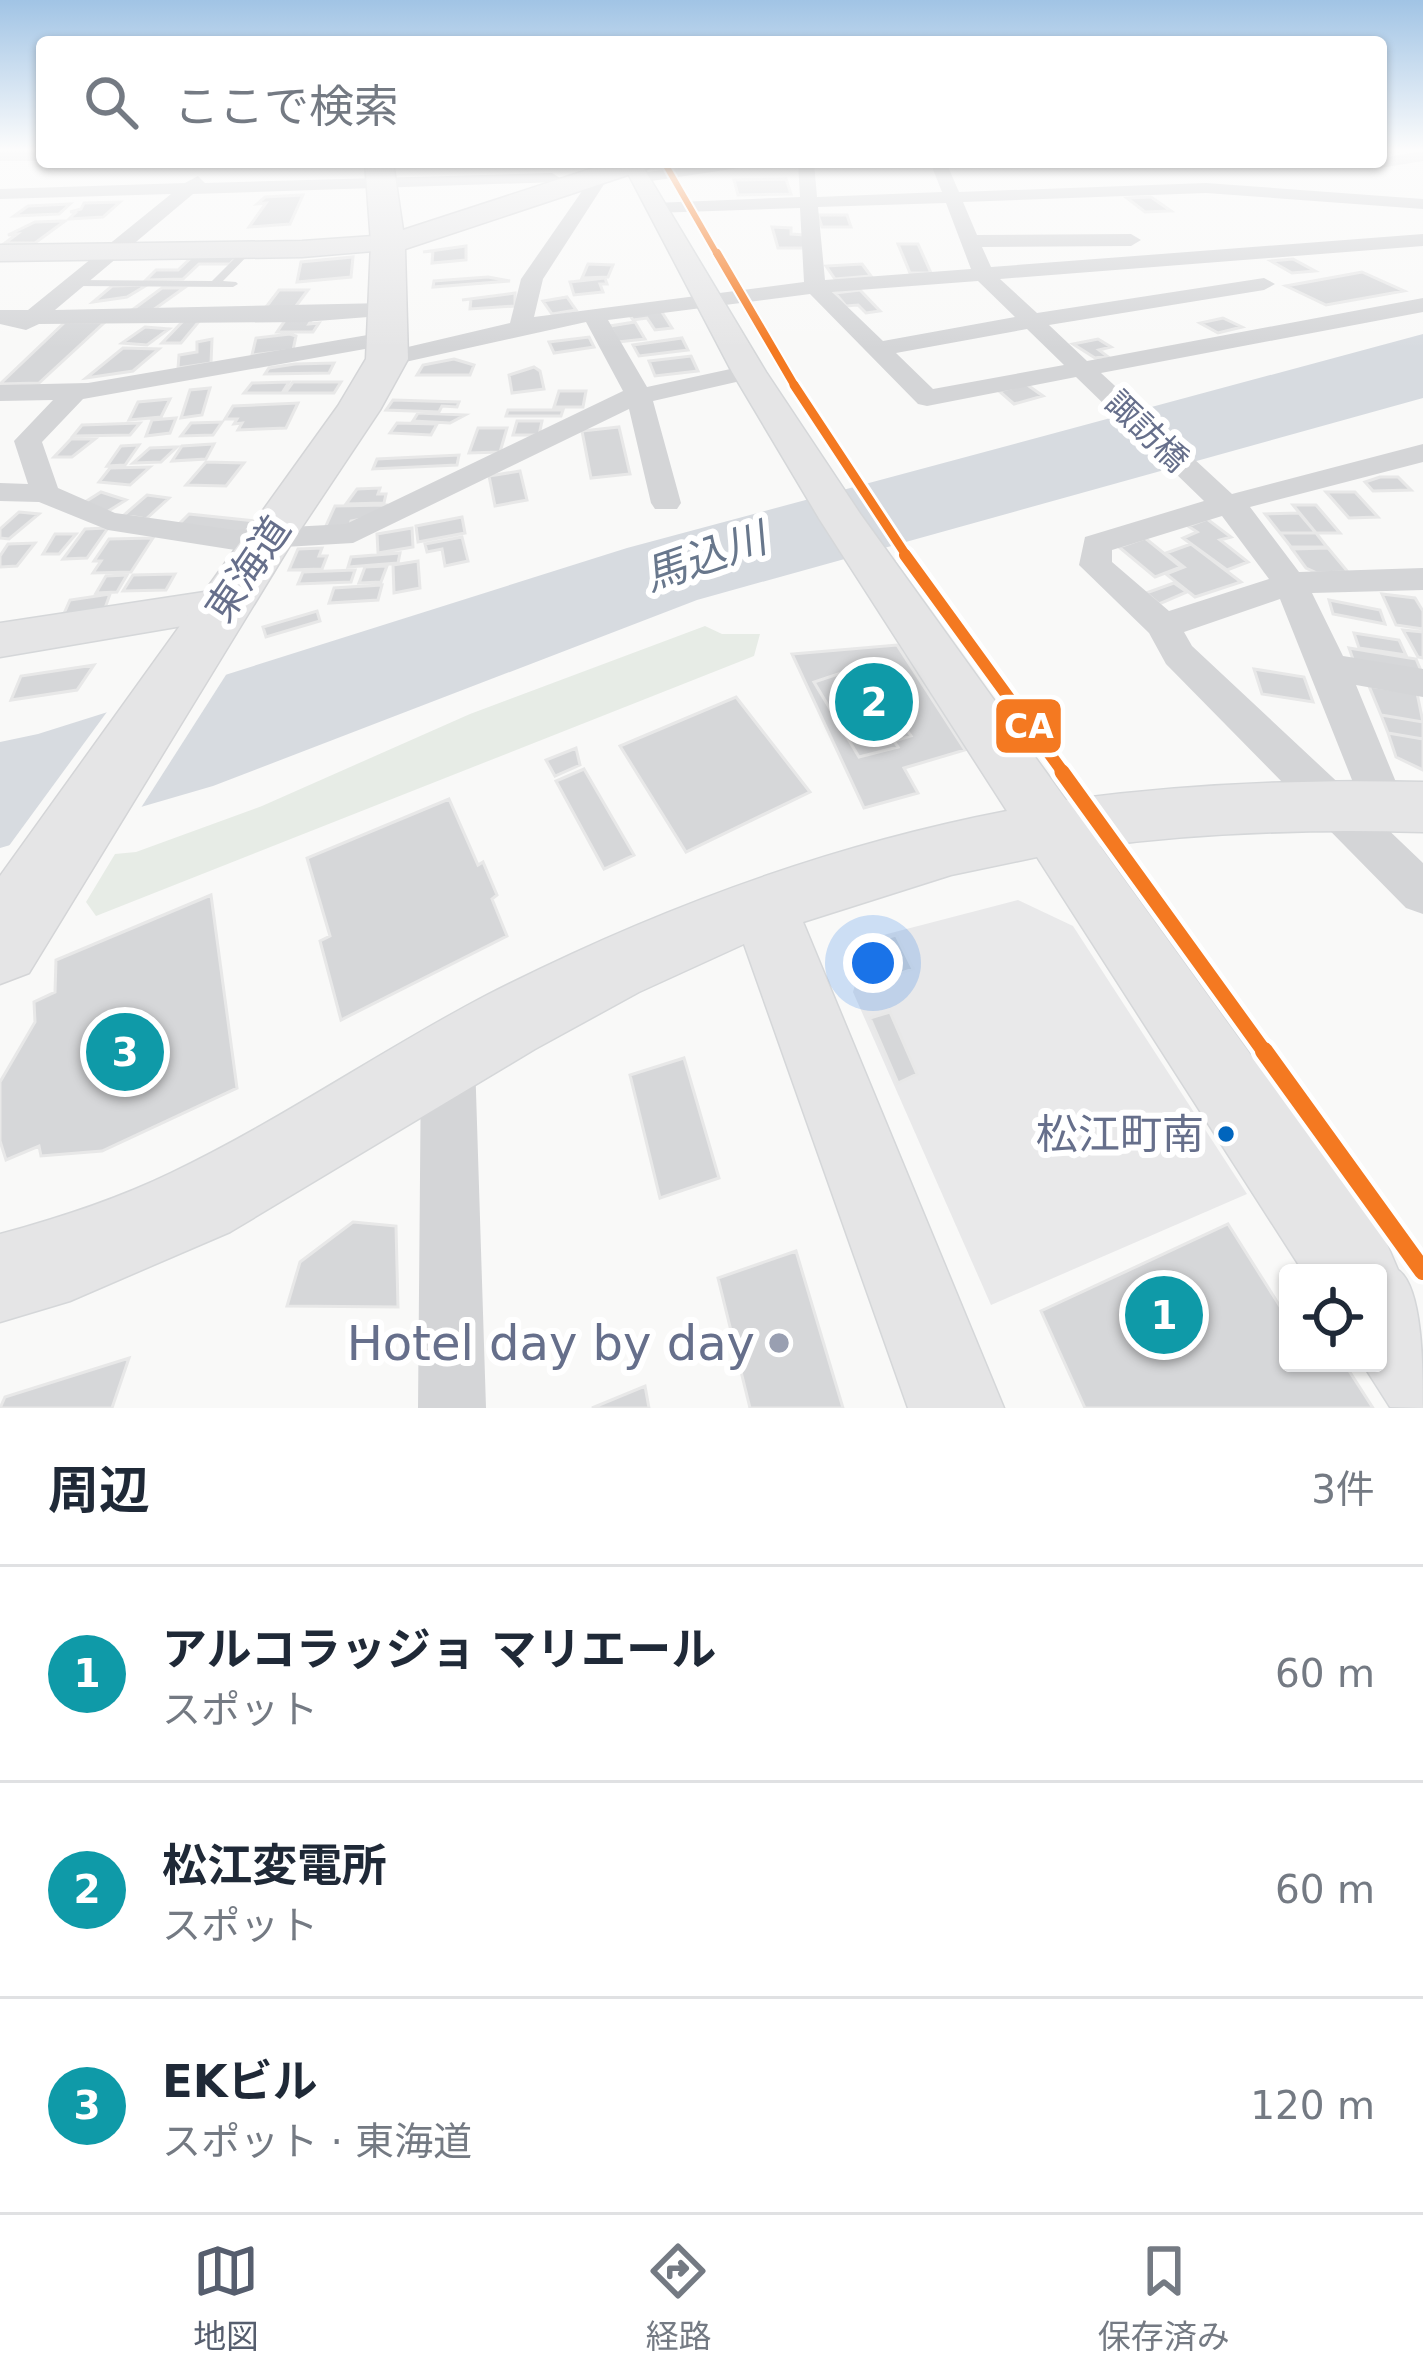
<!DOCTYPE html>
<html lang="ja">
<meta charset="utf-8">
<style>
:root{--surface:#fff;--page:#f6f6f7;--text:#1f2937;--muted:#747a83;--line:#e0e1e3;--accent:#565e6e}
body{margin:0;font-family:"DejaVu Sans","Noto Sans JP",sans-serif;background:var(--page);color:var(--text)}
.controls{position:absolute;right:36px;bottom:36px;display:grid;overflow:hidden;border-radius:12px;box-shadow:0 3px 9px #0004}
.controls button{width:108px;height:108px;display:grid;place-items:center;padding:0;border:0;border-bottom:3px solid var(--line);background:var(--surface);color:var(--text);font:60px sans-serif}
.you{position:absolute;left:873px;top:963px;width:42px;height:42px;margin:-30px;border:9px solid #fff;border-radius:50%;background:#1a73e8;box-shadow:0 0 0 18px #1a73e833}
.badge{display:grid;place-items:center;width:78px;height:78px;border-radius:50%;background:var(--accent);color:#fff;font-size:39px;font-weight:700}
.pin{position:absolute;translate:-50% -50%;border:6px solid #fff;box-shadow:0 3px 12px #0006}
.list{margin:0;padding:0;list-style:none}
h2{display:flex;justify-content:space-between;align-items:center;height:156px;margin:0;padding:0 48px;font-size:51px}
h2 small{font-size:39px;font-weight:400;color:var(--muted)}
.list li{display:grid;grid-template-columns:78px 1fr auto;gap:36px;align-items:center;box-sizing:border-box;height:216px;padding:0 48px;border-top:3px solid var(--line)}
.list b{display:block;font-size:45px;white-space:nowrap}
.list p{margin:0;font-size:39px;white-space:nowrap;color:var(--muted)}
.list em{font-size:39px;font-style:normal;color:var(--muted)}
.icon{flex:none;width:66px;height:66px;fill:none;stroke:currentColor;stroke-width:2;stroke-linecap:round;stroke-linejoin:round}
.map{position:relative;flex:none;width:1423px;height:1408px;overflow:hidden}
.search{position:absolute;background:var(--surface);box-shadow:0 3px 9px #0004;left:36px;right:36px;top:36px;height:132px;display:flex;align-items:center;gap:30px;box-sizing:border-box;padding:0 42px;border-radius:12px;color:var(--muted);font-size:45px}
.sheet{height:804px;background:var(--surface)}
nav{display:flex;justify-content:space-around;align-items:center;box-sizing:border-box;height:168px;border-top:3px solid var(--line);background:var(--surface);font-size:33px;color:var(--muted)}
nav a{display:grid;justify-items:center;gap:6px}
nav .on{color:var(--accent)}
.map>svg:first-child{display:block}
.built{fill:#e9e9ea}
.green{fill:#e7ece6}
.water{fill:#d7dbe0}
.pier{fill:#f9f9f8}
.building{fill:#d6d7d9;stroke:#e8e8e8;stroke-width:3}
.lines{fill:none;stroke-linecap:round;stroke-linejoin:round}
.secondary-casing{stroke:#d5d7d9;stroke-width:3}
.highway-casing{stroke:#d4d5d7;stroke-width:3}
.lane{fill:#d4d5d7;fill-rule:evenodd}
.street{fill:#d4d5d7;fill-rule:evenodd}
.secondary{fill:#e5e5e6;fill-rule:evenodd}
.highway{fill:#e5e5e6;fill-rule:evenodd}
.rail-1-far5-casing{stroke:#fff;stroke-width:10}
.rail-1-far4-casing{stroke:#fff;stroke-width:12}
.rail-1-far3-casing{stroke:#fff;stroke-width:15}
.rail-1-far2-casing{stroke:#fff;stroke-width:21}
.rail-1-far1-casing{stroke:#fff;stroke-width:24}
.rail-1-casing{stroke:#fff;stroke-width:27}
.rail-1-far5{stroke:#f47921;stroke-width:6}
.rail-1-far4{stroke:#f47921;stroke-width:8}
.rail-1-far3{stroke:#f47921;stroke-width:9}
.rail-1-far2{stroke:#f47921;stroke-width:12}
.rail-1-far1{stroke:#f47921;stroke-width:15}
.rail-1{stroke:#f47921;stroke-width:18}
.bus-dot{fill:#0065bd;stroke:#fff;stroke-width:4.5}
.poi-dot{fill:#999fb1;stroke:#fff;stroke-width:4.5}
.labels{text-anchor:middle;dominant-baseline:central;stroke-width:12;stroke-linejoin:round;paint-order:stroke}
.far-street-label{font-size:33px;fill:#666f8b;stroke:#fff}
.street-label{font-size:39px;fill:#666f8b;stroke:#fff}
.water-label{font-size:42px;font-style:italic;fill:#68778c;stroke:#fff}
.near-bus-label{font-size:42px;fill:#666f8b;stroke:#fff;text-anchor:end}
.near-poi-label{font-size:48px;fill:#666f8b;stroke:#fff;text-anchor:end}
.line-badge{stroke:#fff;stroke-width:4.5}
.badge-label{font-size:33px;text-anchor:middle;font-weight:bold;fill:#fff}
</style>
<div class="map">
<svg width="1423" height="1408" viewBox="0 0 1423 1408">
<rect width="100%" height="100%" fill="#f9f9f8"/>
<path class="built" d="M 1018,900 L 1073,926 L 1247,1194 L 991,1305 L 853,992 L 868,939 Z"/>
<path class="green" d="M 705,626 L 722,634 L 760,634 L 754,656 L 96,916 L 86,902 L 115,854 L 136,852 L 262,806 L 470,714 Z"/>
<path class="water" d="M 1423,334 L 1423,398 L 697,600 L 213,786 L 0,848 L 0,742 L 38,734 L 627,548 Z"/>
<path class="pier" d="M 231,667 L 137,814 L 3,854 L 112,705 Z"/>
<path class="building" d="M 786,179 L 791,194 L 738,195 L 734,180 Z
M 303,195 L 290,224 L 249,227 L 266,203 L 257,204 L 265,197 Z
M 1151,197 L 1171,211 L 1145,212 L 1127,198 Z
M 120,202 L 103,217 L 69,219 L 77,211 L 70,212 L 81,209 L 84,203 Z
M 70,204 L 59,214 L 14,216 L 28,206 Z
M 818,215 L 847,215 L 851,227 L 822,227 Z
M 65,221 L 35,243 L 5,243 L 17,234 L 8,235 L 35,222 Z
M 772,227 L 791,228 L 791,234 L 805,235 L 807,248 L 778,248 Z
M 898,244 L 918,244 L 931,273 L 910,273 Z
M 466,246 L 466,260 L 432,263 L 433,251 L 423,252 Z
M 239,254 L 230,264 L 199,264 L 183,279 L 146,280 L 156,270 L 178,270 L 194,255 Z
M 353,257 L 351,277 L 297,282 L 301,262 Z
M 1293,259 L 1315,271 L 1292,273 L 1271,261 Z
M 588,264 L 613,265 L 608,277 L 582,278 Z
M 862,264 L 871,276 L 835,279 L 826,266 Z
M 1362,272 L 1404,291 L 1326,305 L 1286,286 Z
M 488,277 L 510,281 L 433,287 L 434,281 Z
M 605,278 L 607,284 L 600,284 L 603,292 L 574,295 L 570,282 Z
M 147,285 L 127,297 L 93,302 L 112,286 Z
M 162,288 L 184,288 L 149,313 L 128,313 Z
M 279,290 L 308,290 L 293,310 L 263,311 Z
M 860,290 L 880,311 L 866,313 L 858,305 L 846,306 L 835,293 Z
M 515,293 L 515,306 L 470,309 L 471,299 L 462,300 Z
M 567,297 L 576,310 L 552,314 L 543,301 Z
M 660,309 L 672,328 L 655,330 L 647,318 L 633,320 L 629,314 Z
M 1223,318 L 1242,327 L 1218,333 L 1200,323 Z
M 185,319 L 201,319 L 181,343 L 162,343 Z
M 286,319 L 312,319 L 309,324 L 319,323 L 313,332 L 277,332 Z
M 65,322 L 105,322 L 39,383 L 0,384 Z
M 635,322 L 645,339 L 618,342 L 610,326 Z
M 145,327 L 169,329 L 147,345 L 122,343 Z
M 290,334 L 296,336 L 293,350 L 252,355 L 256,338 Z
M 589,337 L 594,347 L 554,353 L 549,342 Z
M 682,338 L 688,350 L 639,356 L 633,345 Z
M 212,339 L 211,363 L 178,368 L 179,355 L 197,352 L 197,342 Z
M 1098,339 L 1111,347 L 1099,350 L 1107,356 L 1095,358 L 1073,344 Z
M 123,348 L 159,349 L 133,371 L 86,378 Z
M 691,356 L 698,371 L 655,376 L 649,361 Z
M 454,359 L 474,365 L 470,375 L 417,375 L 423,365 Z
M 334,363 L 329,373 L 265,374 L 269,368 L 295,364 Z
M 534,367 L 540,371 L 544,389 L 512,393 L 509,375 Z
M 289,382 L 282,393 L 244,393 L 252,383 Z
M 293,382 L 341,382 L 334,393 L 285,393 Z
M 1026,384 L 1043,396 L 1014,404 L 999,391 Z
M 210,388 L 202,415 L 181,418 L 190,390 Z
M 559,391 L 586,391 L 583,407 L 554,407 Z
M 170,399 L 161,417 L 129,420 L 138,402 Z
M 393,400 L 459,402 L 457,407 L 442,406 L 439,412 L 386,410 Z
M 298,403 L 286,428 L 238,430 L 242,423 L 234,424 L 237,419 L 225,419 L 233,406 Z
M 508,410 L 563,410 L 561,416 L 506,416 Z
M 418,413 L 465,415 L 450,423 L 413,421 Z
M 176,418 L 170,433 L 146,436 L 152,420 Z
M 517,421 L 542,421 L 539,435 L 513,435 Z
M 222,422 L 213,435 L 181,436 L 191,423 Z
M 140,423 L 130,435 L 73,436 L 82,425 Z
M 397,423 L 437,424 L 431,435 L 390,433 Z
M 619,427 L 630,474 L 591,478 L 582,431 Z
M 478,428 L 507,428 L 500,452 L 469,453 Z
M 71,439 L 95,439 L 72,457 L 54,457 Z
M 214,444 L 206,459 L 172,461 L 182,446 Z
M 139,445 L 125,465 L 107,466 L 121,446 Z
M 177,447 L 161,462 L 133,463 L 150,448 Z
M 459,455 L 457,465 L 373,469 L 377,459 Z
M 206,462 L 244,463 L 226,486 L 186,485 Z
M 150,467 L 130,485 L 99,482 L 110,468 Z
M 520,471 L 527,500 L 495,506 L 489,476 Z
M 1380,477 L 1398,477 L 1411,490 L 1373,491 L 1365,482 Z
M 380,488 L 378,494 L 386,494 L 384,503 L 346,504 L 357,489 Z
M 101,492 L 126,500 L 102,515 L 77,507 Z
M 1326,492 L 1355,492 L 1378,517 L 1349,518 Z
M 147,495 L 169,498 L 146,519 L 124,515 Z
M 386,505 L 382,515 L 351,521 L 349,527 L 325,528 L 335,506 Z
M 1293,505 L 1316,505 L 1340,533 L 1316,533 Z
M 19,512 L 39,514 L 9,539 L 0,538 L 0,529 Z
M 1299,513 L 1316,533 L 1280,533 L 1265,514 Z
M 189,514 L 255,521 L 243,534 L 177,526 Z
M 462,517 L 465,533 L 418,542 L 416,526 Z
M 1207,519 L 1231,537 L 1220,540 L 1248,562 L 1227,570 L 1183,538 L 1197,532 L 1188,526 Z
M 108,528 L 87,558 L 63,559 L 85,529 Z
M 412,528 L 413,547 L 378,553 L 377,534 Z
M 1280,533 L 1316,533 L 1327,547 L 1291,547 Z
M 55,534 L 76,534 L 59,554 L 43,554 Z
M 462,537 L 468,561 L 445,566 L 442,549 L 427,552 L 425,544 Z
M 153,538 L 131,572 L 93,573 L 101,561 L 94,561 L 109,539 Z
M 1145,538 L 1181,567 L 1155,577 L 1119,547 Z
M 35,543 L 17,566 L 0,567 L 0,556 L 8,544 Z
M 1191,544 L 1241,582 L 1195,597 L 1166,574 L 1184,567 L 1166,553 Z
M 322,548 L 319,556 L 327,556 L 322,569 L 289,570 L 298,549 Z
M 1328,548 L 1348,572 L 1317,573 L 1306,568 L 1292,549 Z
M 400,553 L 398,563 L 348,567 L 351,557 Z
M 418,561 L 420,588 L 394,593 L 393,565 Z
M 387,566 L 381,582 L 359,583 L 365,567 Z
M 355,570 L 351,582 L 298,584 L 303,572 Z
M 175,574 L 166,590 L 123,591 L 133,575 Z
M 127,575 L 117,592 L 96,593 L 106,576 Z
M 1174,583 L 1187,592 L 1159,604 L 1146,593 Z
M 382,585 L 378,600 L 329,603 L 334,588 Z
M 110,594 L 104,611 L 62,618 L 70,600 Z
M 1382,594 L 1415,598 L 1423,611 L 1423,629 L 1396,625 Z
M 1329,600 L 1380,610 L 1385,624 L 1333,614 Z
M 317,611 L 320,621 L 266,637 L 263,627 Z
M 1403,630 L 1423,632 L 1423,658 L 1418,657 Z
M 1354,633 L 1399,640 L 1406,655 L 1359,648 Z
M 897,645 L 965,750 L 904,768 L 918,793 L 864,808 L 792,654 Z
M 1349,648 L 1416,659 L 1422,673 L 1354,662 Z
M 94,665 L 77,690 L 11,700 L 21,676 Z
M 1254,669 L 1304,677 L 1313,702 L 1262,694 Z
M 847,671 L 854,680 L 869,676 L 911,736 L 894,741 L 898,747 L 859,757 L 814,682 Z
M 1369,686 L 1417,693 L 1423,722 L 1381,715 Z
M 736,697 L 810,792 L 686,852 L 620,746 Z
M 1381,715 L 1423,722 L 1423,739 L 1388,733 Z
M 1388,733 L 1423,739 L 1423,770 L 1396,757 Z
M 576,748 L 580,765 L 555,776 L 546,760 Z
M 584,769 L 634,855 L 604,869 L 556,781 Z
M 449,799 L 478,865 L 483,862 L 497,895 L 492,899 L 507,936 L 341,1020 L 320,941 L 330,936 L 307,858 Z
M 211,895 L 237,1088 L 102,1151 L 41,1156 L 39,1146 L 6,1160 L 0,1141 L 0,1082 L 35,1022 L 34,1002 L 55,992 L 56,960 Z
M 896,935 L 913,969 L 857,989 L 872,942 Z
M 890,1012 L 917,1074 L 898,1083 L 870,1018 Z
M 684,1058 L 719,1178 L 660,1198 L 630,1075 Z
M 353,1222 L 396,1226 L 398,1307 L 287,1306 L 300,1262 Z
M 1228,1224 L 1288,1319 L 1288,1363 L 1316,1363 L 1320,1369 L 1344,1363 L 1373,1408 L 1085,1408 L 1041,1311 Z
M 796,1251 L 843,1408 L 750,1408 L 718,1278 Z
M 129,1358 L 112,1408 L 0,1408 L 5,1397 Z
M 645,1386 L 649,1408 L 592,1408 Z"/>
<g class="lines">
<defs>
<path id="secondary" d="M 622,162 L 640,162 L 766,372 L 861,515 L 1066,800 C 1186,784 1303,779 1423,782 L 1423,832 C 1314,829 1208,832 1100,846 L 1386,1242 L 1398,1270 C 1423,1287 1423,1370 1423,1408 L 1390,1407 L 1362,1363 L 1378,1363 L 1378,1273 L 1304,1273 L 1037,857 L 951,875 L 803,922 L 1004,1408 L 908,1408 L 744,944 L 639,992 L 535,1049 L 230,1232 L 70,1301 L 0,1322 L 0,1234 C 59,1218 115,1200 171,1173 C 280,1121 380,1051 487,995 C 652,911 825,846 1007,811 L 820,520 L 732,372 Z
M 388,235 L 402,243 L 398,249 L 302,257 L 0,261 L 0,245 L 302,241 Z
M 224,589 L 241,594 L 248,605 L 241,616 L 0,657 L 0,623 Z"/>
<path id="highway" d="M 365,162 L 393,162 L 403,230 L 612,162 L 653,162 L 649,168 L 405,249 L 408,359 L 380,410 L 294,539 L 29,973 L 0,984 L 0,876 L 338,406 L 366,359 L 371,243 Z"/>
</defs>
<use href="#secondary" class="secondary-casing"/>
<use href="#highway" class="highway-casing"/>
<path class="lane" d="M 245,248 L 253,250 L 223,281 L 236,282 L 238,284 L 233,287 L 75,286 L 70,283 L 75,280 L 212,281 Z"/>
<path class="street" d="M 0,151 L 42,151 L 42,161 L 0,161 Z
M 1423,151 L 1423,161 L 1380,168 L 1294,167 L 1286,162 L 1381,162 L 1381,158 Z
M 730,162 L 779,162 L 638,183 L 630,178 L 638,173 Z
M 798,162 L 814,162 L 817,197 L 942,192 L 930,162 L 946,162 L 959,192 L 1206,183 L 1423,199 L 1423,209 L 1206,193 L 963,202 L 977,235 L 1131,234 L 1141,240 L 1131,246 L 982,247 L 991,267 L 1423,234 L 1423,246 L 1000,279 L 1037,313 L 1264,278 L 1275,284 L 1264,290 L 1049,325 L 1087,361 L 1423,298 L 1423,312 L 1101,373 L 1232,494 L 1423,444 L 1423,462 L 1250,507 L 1299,572 L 1423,568 L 1423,590 L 1312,593 L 1343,656 L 1423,669 L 1423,697 L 1356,685 L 1405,804 L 1398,817 L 1378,820 L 1423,863 L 1423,914 L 1406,908 L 1166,664 L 1149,633 L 1079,565 L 1085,537 L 1204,501 L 1076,377 L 927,406 L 918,404 L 810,294 L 608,320 L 647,387 L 749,365 L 761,372 L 758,377 L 653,401 L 681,503 L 677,509 L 655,509 L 651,503 L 629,409 L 353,543 L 235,550 L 108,530 L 39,502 L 0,501 L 0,483 L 28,484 L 14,441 L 53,400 L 0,401 L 0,385 L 88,383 L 385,332 L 393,334 L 393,344 L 83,399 L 42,442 L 58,488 L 115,513 L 235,530 L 346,524 L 623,391 L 586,322 L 387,366 L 375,359 L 378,354 L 510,323 L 521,279 L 596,171 L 610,175 L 543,279 L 534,317 L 804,282 L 800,208 L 654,213 L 645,208 L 654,203 L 800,197 ZM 946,203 L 971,269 L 825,280 L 818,207 ZM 978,281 L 1015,317 L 883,341 L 832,292 ZM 1027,329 L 1064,365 L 933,389 L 896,353 ZM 1222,516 L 1269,579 L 1169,611 L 1112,562 L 1112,550 ZM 1280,599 L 1362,805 L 1192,646 L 1184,632 Z
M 552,173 L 560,178 L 558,182 L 193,194 L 55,310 L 386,303 L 394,305 L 394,315 L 304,322 L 39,324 L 26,330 L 0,324 L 0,310 L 28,310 L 171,194 L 0,199 L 0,189 L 185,183 L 198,176 L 205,183 Z
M 448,1033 L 467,1041 L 475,1060 L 486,1408 L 418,1408 L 421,1060 L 429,1041 Z"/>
<use href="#secondary" class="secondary"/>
<use href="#highway" class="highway"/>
<defs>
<path id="rail-1-far5" d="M 664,162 L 718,256"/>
<path id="rail-1-far4" d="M 717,253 L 796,388"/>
<path id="rail-1-far3" d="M 794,385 L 908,558"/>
<path id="rail-1-far2" d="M 905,555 L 1065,775"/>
<path id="rail-1-far1" d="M 1062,772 L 1266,1054"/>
<path id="rail-1" d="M 1264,1051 L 1423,1271"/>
</defs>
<use href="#rail-1-far5" class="rail-1-far5-casing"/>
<use href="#rail-1-far4" class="rail-1-far4-casing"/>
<use href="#rail-1-far3" class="rail-1-far3-casing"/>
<use href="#rail-1-far2" class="rail-1-far2-casing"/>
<use href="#rail-1-far1" class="rail-1-far1-casing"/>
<use href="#rail-1" class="rail-1-casing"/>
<use href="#rail-1-far5" class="rail-1-far5"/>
<use href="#rail-1-far4" class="rail-1-far4"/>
<use href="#rail-1-far3" class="rail-1-far3"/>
<use href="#rail-1-far2" class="rail-1-far2"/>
<use href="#rail-1-far1" class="rail-1-far1"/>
<use href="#rail-1" class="rail-1"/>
</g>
<linearGradient id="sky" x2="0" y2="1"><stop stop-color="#a1c4e5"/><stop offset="0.43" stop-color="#fcfcfc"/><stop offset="1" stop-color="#fcfcfc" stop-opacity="0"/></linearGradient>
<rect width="1423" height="348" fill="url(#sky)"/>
<circle class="bus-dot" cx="1226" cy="1134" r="10"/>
<circle class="poi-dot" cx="779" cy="1343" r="12"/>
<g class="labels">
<g class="far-street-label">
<text transform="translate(1147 431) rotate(44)">諏訪橋</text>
</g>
<g class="street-label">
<text transform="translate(248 569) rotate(-56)">東海道</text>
</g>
<g class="water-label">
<text transform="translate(705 557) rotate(-19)">馬込川</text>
</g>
<g class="near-bus-label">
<text x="1204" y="1134">松江町南</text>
</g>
<g class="near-poi-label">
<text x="755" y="1343">Hotel day by day</text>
</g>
</g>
<rect class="line-badge" x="994" y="697" width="69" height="58" rx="12" fill="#f47921"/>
<g class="badge-label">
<text x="1029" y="738">CA</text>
</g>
</svg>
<div class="controls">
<button><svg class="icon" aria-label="locate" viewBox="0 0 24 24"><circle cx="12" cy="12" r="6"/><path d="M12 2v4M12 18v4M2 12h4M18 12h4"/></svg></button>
</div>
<div class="you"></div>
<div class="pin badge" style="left:1164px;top:1315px;background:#0f9aa8">1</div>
<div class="pin badge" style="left:874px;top:702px;background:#0f9aa8">2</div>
<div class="pin badge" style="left:125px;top:1052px;background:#0f9aa8">3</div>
<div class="search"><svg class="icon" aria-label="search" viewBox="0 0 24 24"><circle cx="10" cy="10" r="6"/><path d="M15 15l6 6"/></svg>ここで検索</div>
</div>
<section class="sheet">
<h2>周辺<small>3件</small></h2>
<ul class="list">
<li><span class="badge" style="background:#0f9aa8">1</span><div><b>アルコラッジョ マリエール</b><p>スポット</p></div><em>60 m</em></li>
<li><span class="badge" style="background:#0f9aa8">2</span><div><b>松江変電所</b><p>スポット</p></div><em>60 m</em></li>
<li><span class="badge" style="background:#0f9aa8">3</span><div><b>EKビル</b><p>スポット · 東海道</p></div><em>120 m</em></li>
</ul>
</section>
<nav>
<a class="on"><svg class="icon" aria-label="map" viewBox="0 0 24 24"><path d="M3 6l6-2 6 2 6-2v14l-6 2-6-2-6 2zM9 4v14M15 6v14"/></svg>地図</a>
<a><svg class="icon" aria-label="directions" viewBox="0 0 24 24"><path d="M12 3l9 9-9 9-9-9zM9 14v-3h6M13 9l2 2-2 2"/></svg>経路</a>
<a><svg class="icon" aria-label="saved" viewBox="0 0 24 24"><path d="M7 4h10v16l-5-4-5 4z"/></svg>保存済み</a>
</nav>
